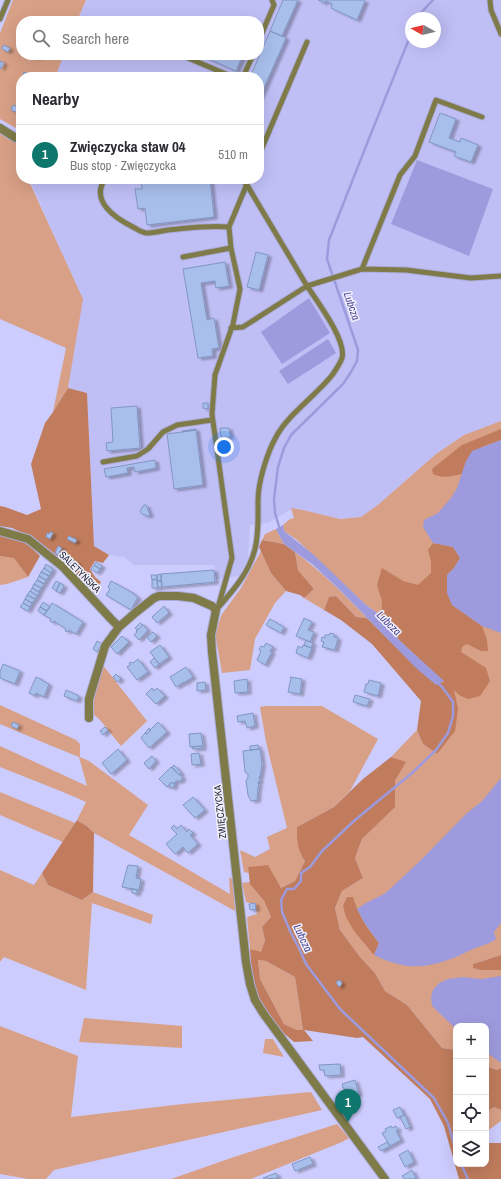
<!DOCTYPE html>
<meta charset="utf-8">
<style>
:root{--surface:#fff;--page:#f2f2f3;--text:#2b2b33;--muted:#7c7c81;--line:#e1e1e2;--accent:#0f766e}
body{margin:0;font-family:"Archivo Narrow",sans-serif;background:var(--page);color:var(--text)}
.controls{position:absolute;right:12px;bottom:12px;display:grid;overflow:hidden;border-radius:8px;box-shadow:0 4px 16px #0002}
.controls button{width:36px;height:36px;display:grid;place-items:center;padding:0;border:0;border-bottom:1px solid var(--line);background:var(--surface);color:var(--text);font:20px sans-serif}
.compass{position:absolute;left:405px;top:12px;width:36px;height:36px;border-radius:50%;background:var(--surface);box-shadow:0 4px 16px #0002;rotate:278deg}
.you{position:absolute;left:224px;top:447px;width:14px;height:14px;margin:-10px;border:3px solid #fff;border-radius:50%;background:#1a73e8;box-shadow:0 0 0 6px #1a73e833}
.badge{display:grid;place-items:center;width:26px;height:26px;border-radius:50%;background:var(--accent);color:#fff;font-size:13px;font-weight:700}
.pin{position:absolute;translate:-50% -33px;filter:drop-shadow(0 1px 2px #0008)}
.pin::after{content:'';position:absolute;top:21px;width:14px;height:12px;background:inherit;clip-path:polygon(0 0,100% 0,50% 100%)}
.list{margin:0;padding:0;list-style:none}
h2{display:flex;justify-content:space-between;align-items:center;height:52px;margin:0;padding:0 16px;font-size:17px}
h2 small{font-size:13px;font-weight:400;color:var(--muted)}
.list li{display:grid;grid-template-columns:26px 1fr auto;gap:12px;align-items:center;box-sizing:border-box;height:60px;padding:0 16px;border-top:1px solid var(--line)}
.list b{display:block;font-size:15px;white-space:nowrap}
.list p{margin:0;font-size:13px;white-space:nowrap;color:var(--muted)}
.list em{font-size:13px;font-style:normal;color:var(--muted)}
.icon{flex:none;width:22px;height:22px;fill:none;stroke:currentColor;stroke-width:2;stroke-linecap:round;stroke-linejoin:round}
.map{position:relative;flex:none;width:501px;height:1179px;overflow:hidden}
.search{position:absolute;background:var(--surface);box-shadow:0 4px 16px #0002;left:16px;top:16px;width:248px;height:44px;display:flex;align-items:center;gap:10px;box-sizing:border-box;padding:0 14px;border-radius:16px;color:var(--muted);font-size:15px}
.panel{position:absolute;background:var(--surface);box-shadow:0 4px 16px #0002;left:16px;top:72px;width:248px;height:112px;border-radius:16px}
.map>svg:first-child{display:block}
.built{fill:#bfbff6;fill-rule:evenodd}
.green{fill:#d8a086}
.forest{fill:#c07c5d;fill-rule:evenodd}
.water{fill:#9d9bdd}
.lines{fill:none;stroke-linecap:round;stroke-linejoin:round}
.stream{stroke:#9d9bdd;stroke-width:2.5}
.building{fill:#a8beeb;stroke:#8296c2;filter:url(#shadow)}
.lane-casing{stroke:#acabd7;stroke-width:7}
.street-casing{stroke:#acabd7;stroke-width:10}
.lane{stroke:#7e7b49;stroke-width:5}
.street{stroke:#7e7b49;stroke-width:8}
.labels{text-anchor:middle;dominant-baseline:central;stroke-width:3;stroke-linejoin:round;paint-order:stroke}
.street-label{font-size:10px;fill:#272639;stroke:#f1f2fc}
.water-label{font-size:11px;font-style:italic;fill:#4d4392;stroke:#f1f2fc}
</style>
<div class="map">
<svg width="501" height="1179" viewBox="0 0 501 1179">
<defs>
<filter id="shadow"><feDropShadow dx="3.5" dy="2" stdDeviation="1" flood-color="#0004"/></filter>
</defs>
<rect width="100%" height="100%" fill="#cdccfe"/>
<path class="built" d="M 86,0 L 501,0 L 501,421 L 464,435 L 436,454 L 379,504 L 361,517 L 340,519 L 303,510 L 291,509 L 269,523 L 250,525 L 248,558 L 239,576 L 216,579 L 214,565 L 134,565 L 124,557 L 109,555 L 94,546 L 87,393 L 68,388 L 82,298 L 29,179 L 259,179 L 259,77 L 55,77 L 64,55 L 259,55 L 259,21 L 77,21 ZM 411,18 L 435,18 L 435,42 L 411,42 Z"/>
<path class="green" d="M 13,0 L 86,0 L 77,21 L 21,21 L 21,55 L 64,55 L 55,77 L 21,77 L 21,131 L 0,119 L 0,33 Z
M 0,134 L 21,146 L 21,179 L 28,179 L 83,299 L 68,388 L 53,412 L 66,348 L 0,319 Z
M 501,421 L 501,955 L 473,964 L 473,968 L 480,970 L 501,970 L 501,1068 L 497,1070 L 486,1066 L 486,1026 L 456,1026 L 456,1050 L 442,1048 L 407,1005 L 385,991 L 375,973 L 360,957 L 340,930 L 335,908 L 342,891 L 363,878 L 355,858 L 362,839 L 394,807 L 395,781 L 405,763 L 391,757 L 417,730 L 423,744 L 437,754 L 458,709 L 381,616 L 366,605 L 297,540 L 284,531 L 283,525 L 290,519 L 294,518 L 291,508 L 303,510 L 340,519 L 361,517 L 379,504 L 436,454 L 464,435 Z
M 276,529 L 284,544 L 262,540 L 265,534 Z
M 261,551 L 271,573 L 286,591 L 275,603 L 255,639 L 250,670 L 222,673 L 215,633 L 222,614 L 241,588 Z
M 295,552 C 322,572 344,594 367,618 L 356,617 L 336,596 L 329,597 L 324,610 L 304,598 L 314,589 L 298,570 Z
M 0,556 L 14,557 L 28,577 L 7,584 L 0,585 Z
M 102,664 L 147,721 L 121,746 L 100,720 L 92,713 L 93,701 Z
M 0,705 L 76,740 L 80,744 L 80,757 L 89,761 L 148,805 L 129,835 L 230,894 L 229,877 L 233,880 L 235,911 L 94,833 L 88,827 L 77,820 L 86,802 L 63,792 L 0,767 L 0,746 L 87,786 L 79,757 L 47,744 L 0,724 Z
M 267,706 L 322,706 L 378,739 L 350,791 L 334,807 L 297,827 L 305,861 L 295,881 L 281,888 L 248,867 L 249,873 L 244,872 L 240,850 L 255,857 L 270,849 L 267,837 L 287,828 L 266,742 L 260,707 Z
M 0,792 L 75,823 L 63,842 L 0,815 Z
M 0,870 L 34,885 L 42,873 L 48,885 L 82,900 L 93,892 L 153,915 L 151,924 L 92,903 L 86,990 L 4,957 L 0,962 Z
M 250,882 L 251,884 L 264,901 L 271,917 L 262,927 L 265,941 L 261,953 L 250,949 L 247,917 L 257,914 L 255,903 L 249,903 L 246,902 L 242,883 Z
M 258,960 L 266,961 L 295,977 L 303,1030 L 297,1030 L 284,1024 L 260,979 Z
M 84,1018 L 182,1026 L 182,1048 L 79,1042 Z
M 0,1026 L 78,1056 L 71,1117 L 183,1104 L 311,1092 L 322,1110 L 54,1170 L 46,1179 L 28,1179 L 0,1174 Z
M 265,1039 L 273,1039 L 284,1057 L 263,1053 Z
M 494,1107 L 501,1110 L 501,1121 L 486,1132 L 486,1112 Z
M 337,1124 L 349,1138 L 342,1142 L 251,1179 L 171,1179 L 234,1157 Z"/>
<path class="forest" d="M 68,388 L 87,393 L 94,546 L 109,555 L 103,563 L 95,561 L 90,569 L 95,577 L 101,582 L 94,593 L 63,560 L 35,539 L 12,528 L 0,526 L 0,506 L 5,507 L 27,515 L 41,509 L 31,464 L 45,423 L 53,412 Z
M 501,429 L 501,440 L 482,447 L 466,461 L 462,474 C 451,476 443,479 433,474 L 432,469 L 462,445 Z
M 0,536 L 6,537 L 27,543 L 40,556 L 28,577 L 14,558 L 0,556 Z
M 262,540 L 284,544 L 295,552 L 298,570 L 314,589 L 304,598 L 300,595 L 286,591 L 271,573 L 259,547 Z
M 433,543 L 453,547 L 460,558 L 454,568 L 447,575 L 452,605 L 482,626 L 487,640 L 488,651 L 481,651 L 467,644 L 462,647 L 461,652 L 486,668 L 490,681 L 480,696 L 468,699 L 459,695 L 454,690 L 458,709 L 455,731 L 437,754 L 423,744 L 417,730 L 421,701 L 372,644 L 341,620 L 324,610 L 329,597 L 336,596 L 356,617 L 367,618 L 415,666 L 436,684 L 444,682 L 399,640 L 381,616 L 382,601 L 377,585 L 382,568 L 403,581 L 418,585 L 431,573 L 431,561 L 428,550 Z
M 391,757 L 406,762 L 395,781 L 395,807 L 362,839 L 355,858 L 363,878 L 342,891 L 335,908 L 340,930 L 360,957 L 375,973 L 385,991 L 407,1005 L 442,1048 L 456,1050 L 456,1164 L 486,1164 L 486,1144 L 490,1143 L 501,1143 L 501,1179 L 459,1179 L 444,1126 L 430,1099 L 363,1037 L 357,1038 L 304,1030 L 313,1041 L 294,1042 L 274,1025 L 259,998 L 252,976 L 250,949 L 261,952 L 265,941 L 262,927 L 271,917 L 264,901 L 250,884 L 248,867 L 268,865 L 281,888 L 295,881 L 305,861 C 297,849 297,841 297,827 L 334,807 L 363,779 ZM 258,960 L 266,961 L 295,977 L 303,1030 L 297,1030 L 284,1024 L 260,979 Z
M 77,820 L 88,827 L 94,833 L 93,892 L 82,900 L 48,885 L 42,873 Z
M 347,897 L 353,897 C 359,916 366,927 379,943 L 374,955 L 354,931 L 346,917 L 343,906 Z
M 501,955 L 501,970 L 480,970 L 473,968 L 473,964 Z
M 486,1066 L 497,1070 L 501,1068 L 501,1110 L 494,1107 L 486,1112 Z"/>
<path class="water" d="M 417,160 L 493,189 L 469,256 L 391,224 Z
M 309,298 L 330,333 L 282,364 L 261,332 Z
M 328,339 L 336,353 L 288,384 L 279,371 Z
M 501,440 L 501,633 L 482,626 L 452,605 L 447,593 L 447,575 L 454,568 L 460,558 L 453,547 L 433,543 L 423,527 L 424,520 L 438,513 L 451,498 L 457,488 L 466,461 L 472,451 Z
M 283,525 L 284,531 L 314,555 L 366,605 L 381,616 L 399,640 L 444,681 L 436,685 L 415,667 L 340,590 L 312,564 L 284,544 L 276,529 Z
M 501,778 L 501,923 L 494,932 L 496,939 C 488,945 482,945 473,949 C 437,967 411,974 374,955 L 379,943 L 365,924 L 357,909 L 366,903 L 384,894 L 391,888 L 420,861 L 466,814 L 482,801 Z
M 501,976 L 501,1063 L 486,1052 L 486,1026 L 456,1026 L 456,1029 L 432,1006 L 431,997 L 433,990 L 439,983 L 448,979 L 463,977 L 481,979 Z"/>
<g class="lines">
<path class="stream" d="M 418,18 L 419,15 L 433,0
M 280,530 L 275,513 L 274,499 L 278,467 L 284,448 L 291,435 L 343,384 L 351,372 L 357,361 L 358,350 L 354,338 L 327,259 L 329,240 L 370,136 L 411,34
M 437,682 L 443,688 L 453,702 L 453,716 L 448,733 L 436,750 L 412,773 L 355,820 L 322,851 L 310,867 L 301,873 L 301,881 L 294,889 L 287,889 L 281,900 L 282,912 L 290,931 L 299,948 L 306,964 L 340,1009 L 434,1098 L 448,1123 L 456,1151
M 461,1164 L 468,1179"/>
</g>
<path class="building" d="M 283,0 L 298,0 L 282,36 L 270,31 Z
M 318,0 L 363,0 L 365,1 L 357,20 L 331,8 L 332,4 L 326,1 L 324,3 Z
M 46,17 L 51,19 L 50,21 L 45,21 Z
M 270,31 L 286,38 L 259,99 L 259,77 L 250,77 Z
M 3,45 L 10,48 L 8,52 L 2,49 Z
M 31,55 L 38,55 L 37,58 L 31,56 Z
M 200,55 L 243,55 L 236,71 Z
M 0,61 L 4,63 L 1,69 L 0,68 Z
M 24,72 L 29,74 L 28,77 L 23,77 Z
M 13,105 L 18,107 L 16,112 L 11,110 Z
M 440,113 L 456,119 L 449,138 L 460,142 L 461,138 L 478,145 L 471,162 L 454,156 L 456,152 L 429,142 Z
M 141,179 L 210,179 L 214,217 L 147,225 L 145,208 L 138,209 L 135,189 L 142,189 Z
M 256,252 L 268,255 L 259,290 L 247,287 Z
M 225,262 L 229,286 L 216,288 L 215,281 L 201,283 L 207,320 L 214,318 L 219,348 L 212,349 L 213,356 L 198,358 L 183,269 Z
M 203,403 L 208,403 L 208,409 L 203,408 Z
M 137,406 L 140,448 L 107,451 L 106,443 L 113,442 L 111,408 Z
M 220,428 L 229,428 L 230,437 L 221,437 Z
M 196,429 L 196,430 L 182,432 L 182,431 Z
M 196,430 L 203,485 L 174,489 L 167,434 Z
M 155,460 L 156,468 L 135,472 L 134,467 L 127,468 L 128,473 L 106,477 L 104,469 Z
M 144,505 L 146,505 L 150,515 L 148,516 L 142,514 L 140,511 Z
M 50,532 L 53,533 L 50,539 L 46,537 L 47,533 L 49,534 Z
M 69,536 L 77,540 L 75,543 L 67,539 Z
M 58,546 L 62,548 L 58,555 L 55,553 Z
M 72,560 L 78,563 L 76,567 L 70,564 Z
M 96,562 L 102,566 L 100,569 L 94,565 Z
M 46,564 L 53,569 L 51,573 L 44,568 Z
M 94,565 L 100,569 L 97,573 L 91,569 Z
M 44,568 L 51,573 L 49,576 L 41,572 Z
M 214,570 L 215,582 L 162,587 L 161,574 Z
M 41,572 L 49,576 L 46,580 L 39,576 Z
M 161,574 L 161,581 L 157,581 L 157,575 Z
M 151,575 L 157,575 L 157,579 L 152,580 Z
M 39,576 L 46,580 L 44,584 L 37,580 Z
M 157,579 L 158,588 L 152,588 L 152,580 Z
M 37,580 L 44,584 L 41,588 L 34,584 Z
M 56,581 L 60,583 L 56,591 L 52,588 Z
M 111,581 L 133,593 L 133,594 L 138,597 L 131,610 L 106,595 L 110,589 L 108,587 Z
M 157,581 L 161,581 L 162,587 L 158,588 Z
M 60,583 L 64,586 L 60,593 L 56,591 Z
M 34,584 L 41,588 L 39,592 L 32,588 Z
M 32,588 L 39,592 L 37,596 L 30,591 Z
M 30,591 L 37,596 L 35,599 L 27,595 Z
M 27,595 L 35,599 L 32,603 L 25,599 Z
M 25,599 L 32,603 L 30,607 L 23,603 Z
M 43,602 L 50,607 L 47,611 L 40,607 Z
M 23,603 L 30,607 L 28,611 L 20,607 Z
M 52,603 L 83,622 L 76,634 L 69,630 L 68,632 L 65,631 L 66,629 L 54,621 L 53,623 L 50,621 L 51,619 L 44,615 Z
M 164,606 L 169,613 L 157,623 L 152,617 Z
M 40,607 L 47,611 L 44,615 L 38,611 Z
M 304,618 L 312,622 L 308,630 L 314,632 L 310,642 L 296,636 Z
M 270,619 L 284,627 L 281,633 L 266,625 Z
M 140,623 L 143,625 L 138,630 L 135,628 Z
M 143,625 L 148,630 L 139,640 L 134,635 L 137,632 L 136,631 L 137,630 L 138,630 Z
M 153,632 L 157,636 L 151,642 L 147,637 Z
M 330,633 L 334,634 L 334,637 L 338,638 L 335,650 L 322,647 L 324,642 L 321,641 L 322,637 L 325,638 L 325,635 L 329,635 Z
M 122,636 L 129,642 L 117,654 L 111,647 Z
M 306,640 L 313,643 L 311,648 L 304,645 Z
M 97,641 L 102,644 L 97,652 L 93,649 Z
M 266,643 L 273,647 L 270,651 L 272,652 L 265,665 L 257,660 L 261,651 L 259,650 L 261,646 L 264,647 Z
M 160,645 L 169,657 L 159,664 L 150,652 Z
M 303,645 L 312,648 L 308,658 L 296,653 L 298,646 L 302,648 Z
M 154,658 L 159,664 L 155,668 L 150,662 Z
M 138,659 L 148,672 L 137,680 L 127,667 L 130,665 L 129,663 L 131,662 L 133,663 Z
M 3,664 L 20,671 L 15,684 L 0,678 L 0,672 Z
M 186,667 L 193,677 L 185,682 L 186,683 L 184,682 L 176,687 L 170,677 Z
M 116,674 L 121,679 L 117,682 L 113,677 Z
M 36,677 L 41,679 L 41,680 L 49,684 L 44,697 L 36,693 L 35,696 L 29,693 Z
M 290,677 L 302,679 L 300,694 L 288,692 L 291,678 Z
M 247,679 L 248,692 L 235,693 L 234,681 Z
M 369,680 L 381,683 L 378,696 L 364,692 L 366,684 L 368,684 Z
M 205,682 L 206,690 L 197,691 L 197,683 Z
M 152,688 L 154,691 L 157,688 L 165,696 L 156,704 L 146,694 Z
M 66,690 L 79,696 L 77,701 L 64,696 Z
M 355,695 L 370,699 L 367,706 L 353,702 Z
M 253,713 L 255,726 L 247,728 L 245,721 L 238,722 L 237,716 Z
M 13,722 L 19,725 L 17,729 L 11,726 Z
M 158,722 L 167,732 L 149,748 L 141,738 L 145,733 L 147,734 L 150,731 L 150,730 Z
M 105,727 L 108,730 L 103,735 L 100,731 Z
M 149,728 L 150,731 L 147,734 L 145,733 Z
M 201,733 L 203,746 L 190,747 L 189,734 Z
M 258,745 L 259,749 L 250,750 L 250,746 Z
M 202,746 L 203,748 L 193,749 L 192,747 Z
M 118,749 L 127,760 L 111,774 L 102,763 Z
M 260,749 L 262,765 L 260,776 L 259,777 L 260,781 L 258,782 L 259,786 L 258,787 L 257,800 L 251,801 L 248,795 L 246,781 L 248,777 L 248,774 L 245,772 L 243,751 Z
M 199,753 L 201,764 L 192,765 L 191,754 Z
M 152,756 L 156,761 L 149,769 L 144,763 Z
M 174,765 L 181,773 L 179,775 L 172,767 Z
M 171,767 L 179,775 L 181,775 L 182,777 L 182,780 L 180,781 L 176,781 L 174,784 L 172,782 L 167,787 L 159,779 Z
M169.5 785a2.5 2.5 0 1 1 5 0a2.5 2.5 0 1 1-5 0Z
M 193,797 L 205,810 L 195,818 L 183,805 Z
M 174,825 L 177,829 L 181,825 L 187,832 L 189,829 L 193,833 L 190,835 L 198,844 L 188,853 L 183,847 L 175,854 L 166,844 L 177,834 L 171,828 Z
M 128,865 L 138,866 L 136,878 L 141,879 L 139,890 L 122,887 Z
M 132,889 L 137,890 L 137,894 L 132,893 Z
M 255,903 L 256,909 L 250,910 L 249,904 Z
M 340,980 L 342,984 L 339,987 L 336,982 Z
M 340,1064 L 341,1075 L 325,1076 L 324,1070 L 320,1070 L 319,1065 Z
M 355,1080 L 359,1094 L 345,1097 L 344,1088 L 343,1088 L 342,1084 Z
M 400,1107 L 404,1115 L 397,1118 L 393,1110 Z
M 405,1115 L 410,1127 L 406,1129 L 400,1117 Z
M 391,1126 L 392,1128 L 396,1126 L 398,1130 L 396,1131 L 401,1140 L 390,1146 L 382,1133 L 386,1131 L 385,1129 Z
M 387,1142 L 390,1146 L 381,1151 L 378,1147 Z
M 408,1150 L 414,1162 L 405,1167 L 399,1155 Z
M 310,1157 L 313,1164 L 295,1171 L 292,1164 Z
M 412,1170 L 416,1178 L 414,1179 L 404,1179 L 402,1176 Z
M 276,1173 L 278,1177 L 276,1178 L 277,1179 L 263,1178 Z"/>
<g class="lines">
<defs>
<path id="lane" d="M 490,0 L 491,10 L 501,34
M 0,19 L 8,0
M 259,40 L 274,5 L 272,0
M 181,55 L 233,77
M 243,77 L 253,55
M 259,155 L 307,42
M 105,179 C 90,201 115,218 133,227 C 137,229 142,233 147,233 C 154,233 161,231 168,230 C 189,228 208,225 229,227
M 183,257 L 231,248
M 362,269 L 400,175 L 415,156 L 436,100 L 482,117
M 231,328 L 243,327 L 307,286 L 247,185 L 242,179
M 103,462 L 137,456 L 148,449 L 163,432 L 177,425 L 212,420
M 219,604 L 232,558 L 212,414 L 215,375 L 233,324 L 240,289 L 231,248 L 229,227 L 249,179
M 216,610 C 232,592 249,573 255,549 C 259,533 258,517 258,501 C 258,482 267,453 276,437 C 288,414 317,395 333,374 C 336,369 340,364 342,358 C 347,341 317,301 307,286 L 362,269 L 406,270 L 471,278 L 501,276"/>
<path id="street" d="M 0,128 L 16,138
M 0,531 L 28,539 L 63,567 L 111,619 L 119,627
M 89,718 L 89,699 L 105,646 L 119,627 L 135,613 L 154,598 L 159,596 L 178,596 L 194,598 L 212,606 L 216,610 L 211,635 L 212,652 L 246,962 L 250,984 L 255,1000 L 263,1013 L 385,1179"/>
</defs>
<use href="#lane" class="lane-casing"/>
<use href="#street" class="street-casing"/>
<use href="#lane" class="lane"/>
<use href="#street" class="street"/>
</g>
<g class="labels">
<g class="street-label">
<text transform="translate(80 572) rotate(45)">SALETYŃSKA</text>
<text transform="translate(220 812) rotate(-96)">ZWIĘCZYCKA</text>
</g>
<g class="water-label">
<text transform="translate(352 306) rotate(71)">Lubcza</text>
<text transform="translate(389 623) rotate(45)">Lubcza</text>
<text transform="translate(303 938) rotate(65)">Lubcza</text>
</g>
</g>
</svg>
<div class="controls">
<button>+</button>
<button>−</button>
<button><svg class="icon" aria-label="locate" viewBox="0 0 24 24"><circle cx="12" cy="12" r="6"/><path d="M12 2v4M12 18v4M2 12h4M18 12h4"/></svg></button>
<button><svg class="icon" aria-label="layers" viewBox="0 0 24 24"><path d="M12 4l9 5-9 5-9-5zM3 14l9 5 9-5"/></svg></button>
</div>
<svg class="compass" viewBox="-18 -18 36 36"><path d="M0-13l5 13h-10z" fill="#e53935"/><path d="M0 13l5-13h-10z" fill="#7c7c81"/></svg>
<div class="you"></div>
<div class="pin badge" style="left:348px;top:1122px">1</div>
<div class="search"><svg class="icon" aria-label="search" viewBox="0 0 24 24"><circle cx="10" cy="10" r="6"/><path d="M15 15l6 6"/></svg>Search here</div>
<section class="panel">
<h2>Nearby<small></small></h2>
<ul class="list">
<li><span class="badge">1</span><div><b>Zwięczycka staw 04</b><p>Bus stop · Zwięczycka</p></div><em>510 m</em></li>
</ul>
</section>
</div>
